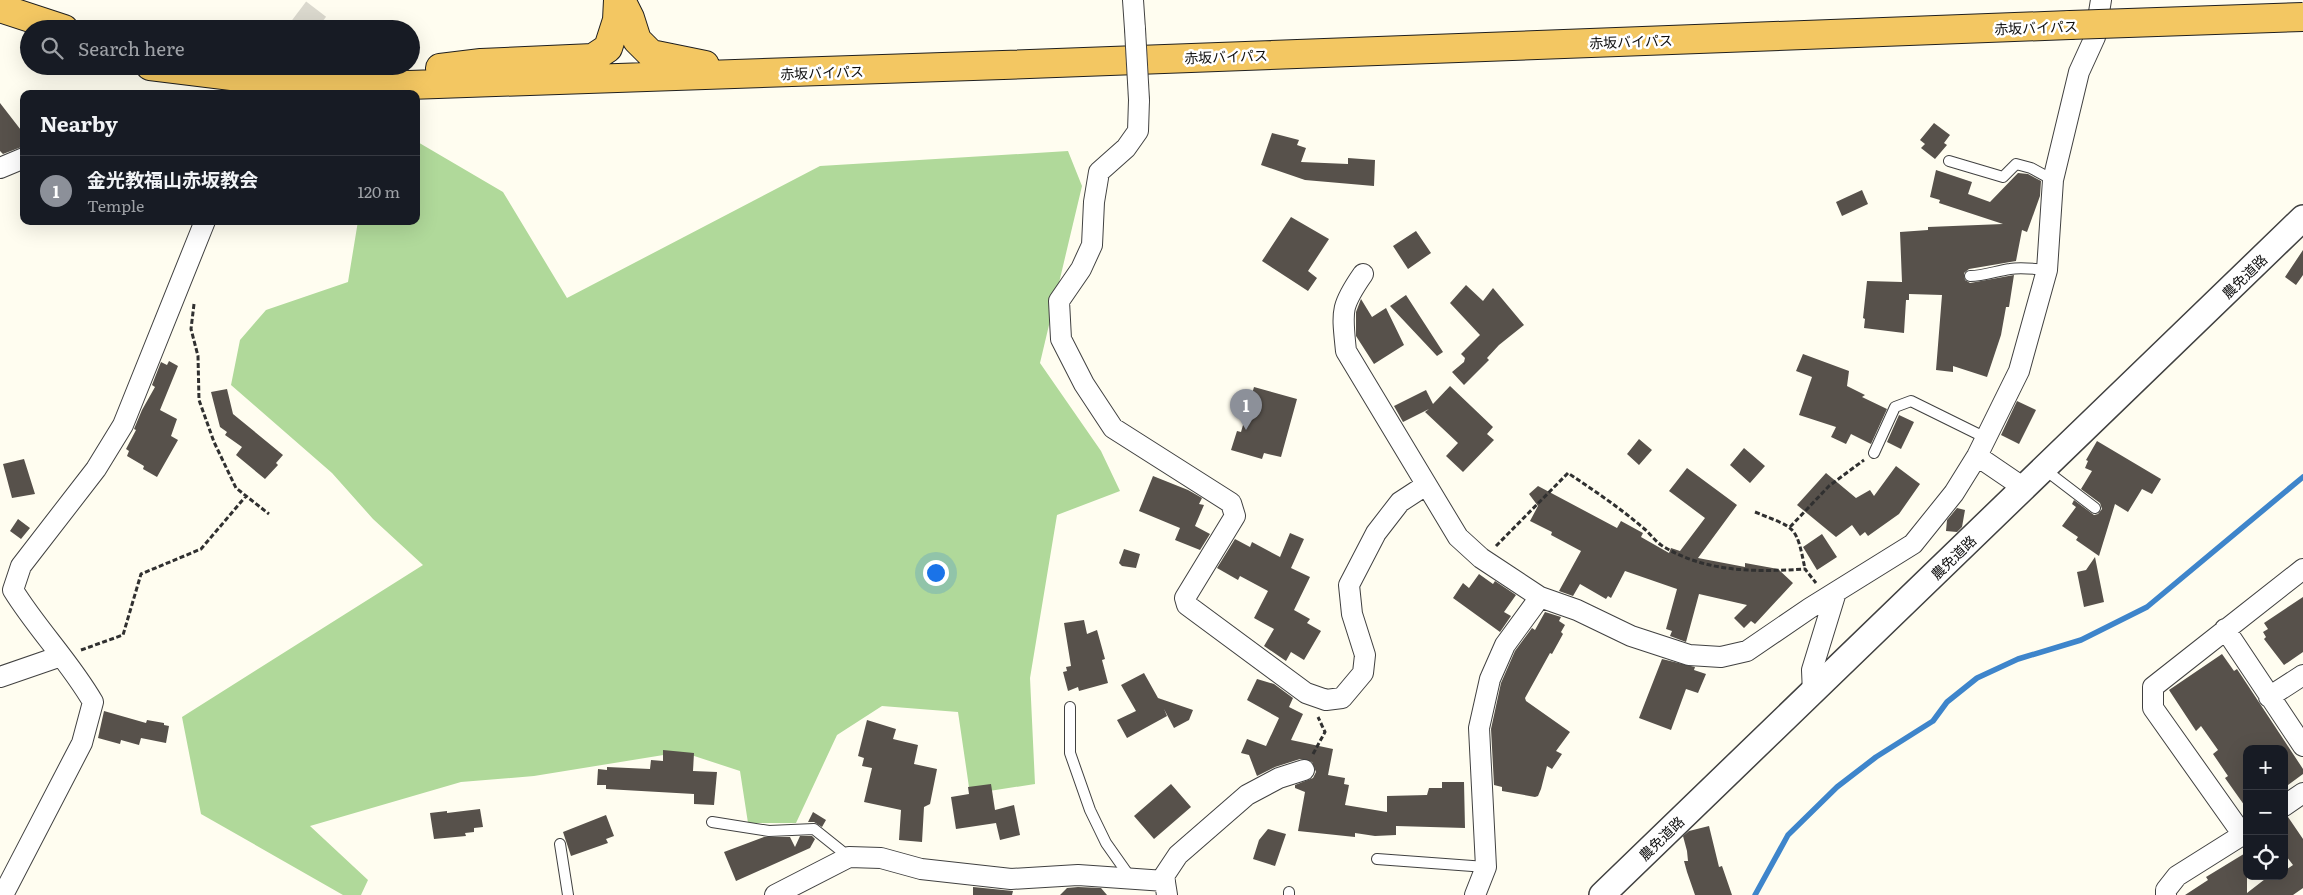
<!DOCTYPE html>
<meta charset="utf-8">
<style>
:root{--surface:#171b24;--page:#242831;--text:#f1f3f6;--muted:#9ea1a6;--line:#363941;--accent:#8c9099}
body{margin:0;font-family:Literata,"Noto Sans JP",serif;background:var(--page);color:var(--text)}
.controls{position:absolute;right:15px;bottom:15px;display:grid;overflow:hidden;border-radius:10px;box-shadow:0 5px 20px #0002}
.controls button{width:45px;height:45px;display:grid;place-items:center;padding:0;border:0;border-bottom:1px solid var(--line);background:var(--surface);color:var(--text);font:25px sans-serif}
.you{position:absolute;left:935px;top:572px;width:18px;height:18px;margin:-12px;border:4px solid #fff;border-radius:50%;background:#1a73e8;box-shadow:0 0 0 8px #1a73e833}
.badge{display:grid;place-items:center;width:32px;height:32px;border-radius:50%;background:var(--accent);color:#fff;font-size:16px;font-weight:700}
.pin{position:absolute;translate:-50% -41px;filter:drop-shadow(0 1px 2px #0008)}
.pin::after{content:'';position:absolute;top:26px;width:18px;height:15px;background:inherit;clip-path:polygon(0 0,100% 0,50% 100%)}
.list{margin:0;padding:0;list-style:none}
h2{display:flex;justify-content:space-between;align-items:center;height:65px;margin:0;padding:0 20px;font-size:21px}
h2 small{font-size:16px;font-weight:400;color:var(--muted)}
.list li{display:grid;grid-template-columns:32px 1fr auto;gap:15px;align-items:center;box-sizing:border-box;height:70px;padding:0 20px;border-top:1px solid var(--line)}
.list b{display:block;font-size:19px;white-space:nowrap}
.list p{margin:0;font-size:16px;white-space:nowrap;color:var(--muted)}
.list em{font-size:16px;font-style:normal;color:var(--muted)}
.icon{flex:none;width:28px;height:28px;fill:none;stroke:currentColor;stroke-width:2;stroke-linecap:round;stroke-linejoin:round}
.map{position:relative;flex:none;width:2303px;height:895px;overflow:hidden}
.search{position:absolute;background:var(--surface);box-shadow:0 5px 20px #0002;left:20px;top:20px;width:400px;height:55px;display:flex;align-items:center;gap:12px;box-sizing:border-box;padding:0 18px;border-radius:28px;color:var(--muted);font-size:19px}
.panel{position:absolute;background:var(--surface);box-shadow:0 5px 20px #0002;left:20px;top:90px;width:400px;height:135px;border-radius:10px}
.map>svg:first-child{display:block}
.forest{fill:#b0d99a}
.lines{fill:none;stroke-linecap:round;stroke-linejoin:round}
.stream{stroke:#3e85cb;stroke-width:5.5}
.building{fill:#57514b}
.tertiary-tunnel{stroke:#dbd9ce;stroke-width:25;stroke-dasharray:25 12;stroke-linecap:butt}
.service-casing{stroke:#414141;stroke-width:12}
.minor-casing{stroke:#414141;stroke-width:22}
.tertiary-casing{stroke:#414141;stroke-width:28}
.trunk-casing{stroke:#1f1f1f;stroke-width:30}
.path{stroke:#303030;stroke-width:3;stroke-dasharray:5 2.5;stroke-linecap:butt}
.service{stroke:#fff;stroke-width:10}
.minor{stroke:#fff;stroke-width:20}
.tertiary{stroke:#fff;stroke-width:25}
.trunk{stroke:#f3c762;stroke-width:28}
.minor-bridge-casing{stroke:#414141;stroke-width:22;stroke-linecap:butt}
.trunk-bridge-casing{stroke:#1f1f1f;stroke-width:30;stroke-linecap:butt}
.minor-bridge{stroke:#fff;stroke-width:20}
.trunk-bridge{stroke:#f3c762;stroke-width:28}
.labels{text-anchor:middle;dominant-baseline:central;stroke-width:5;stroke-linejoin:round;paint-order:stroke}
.street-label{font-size:14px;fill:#0e0e0e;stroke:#fff}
</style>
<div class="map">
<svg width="2303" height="895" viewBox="0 0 2303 895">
<rect width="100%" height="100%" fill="#fffdf0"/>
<path class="forest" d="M 416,141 L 503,192 L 567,298 L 820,166 L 1068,151 L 1082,186 L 1040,363 L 1101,451 L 1120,491 L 1057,515 L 1030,678 L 1035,784 L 970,794 L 958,712 L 882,706 L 837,735 L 796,823 L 748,823 L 740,771 L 682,752 L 534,776 L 461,782 L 310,826 L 368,880 L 361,895 L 343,895 L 201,814 L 182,717 L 423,565 L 373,519 L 332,473 L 231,385 L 240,340 L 266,310 L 348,282 L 358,221 L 416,221 Z"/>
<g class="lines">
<path class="stream" d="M 1755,895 L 1788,835 L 1837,787 L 1876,757 L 1933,721 L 1947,702 L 1977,678 L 2018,659 L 2081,640 L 2147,607 L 2303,477"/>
</g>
<path class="building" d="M 0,103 L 24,134 L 24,146 L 3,154 L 0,151 Z
M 1934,123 L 1950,135 L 1944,143 L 1947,145 L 1935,159 L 1921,148 L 1925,144 L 1920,140 Z
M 1272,133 L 1299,140 L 1297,145 L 1306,148 L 1301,162 L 1348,164 L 1348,158 L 1375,160 L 1374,186 L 1305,180 L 1261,165 Z
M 1936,170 L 1972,182 L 1968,194 L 1990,202 L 2018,173 L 2028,174 L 2041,181 L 2040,196 L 2027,232 L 2022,230 L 2016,261 L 1969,269 L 1964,273 L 1965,280 L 1970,283 L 2014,275 L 2009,307 L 2006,307 L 2001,335 L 1987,377 L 1953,366 L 1953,372 L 1936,370 L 1942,295 L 1909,294 L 1909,300 L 1906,300 L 1904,333 L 1864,328 L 1865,319 L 1863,318 L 1867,281 L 1902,282 L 1900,232 L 1928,230 L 1928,227 L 2003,224 L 1939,203 L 1940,200 L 1930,197 Z
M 1862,190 L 1868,204 L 1842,216 L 1836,202 Z
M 1291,217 L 1329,239 L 1308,271 L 1317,278 L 1308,291 L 1262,261 Z
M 1416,231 L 1431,253 L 1408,269 L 1393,246 Z
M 2303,250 L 2303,275 L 2296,285 L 2285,277 Z
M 1466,285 L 1483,301 L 1493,288 L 1524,325 L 1499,345 L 1487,358 L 1489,360 L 1464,385 L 1452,372 L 1464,362 L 1465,358 L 1461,354 L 1480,335 L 1450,303 Z
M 1406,295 L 1443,352 L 1437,356 L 1390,306 Z
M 1361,299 L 1372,317 L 1386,308 L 1404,345 L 1374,364 L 1356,336 L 1356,312 Z
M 1803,354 L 1849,371 L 1847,386 L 1865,395 L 1862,397 L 1887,409 L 1871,444 L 1851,434 L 1846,444 L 1831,437 L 1836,427 L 1799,415 L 1812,377 L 1796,371 Z
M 169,361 L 178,366 L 160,410 L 177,419 L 171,436 L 178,440 L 157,477 L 143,469 L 144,466 L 127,456 L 129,451 L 126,449 L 136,430 L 134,429 L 142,410 L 155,387 L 152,385 L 161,362 L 167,365 Z
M 1450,386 L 1493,427 L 1487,434 L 1494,440 L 1463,472 L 1446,456 L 1458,443 L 1425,412 L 1429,409 L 1403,422 L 1394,406 L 1426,390 L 1433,404 Z
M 1254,387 L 1297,399 L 1281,457 L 1264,453 L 1262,459 L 1231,450 L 1237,431 L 1241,432 Z
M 227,389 L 233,414 L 283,455 L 276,463 L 278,465 L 265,479 L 236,455 L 242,447 L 225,435 L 227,432 L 220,427 L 211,392 Z
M 2017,401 L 2036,410 L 2019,444 L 2001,435 Z
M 1899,415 L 1914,422 L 1901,449 L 1887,442 Z
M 1639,439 L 1652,450 L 1639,465 L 1627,454 Z
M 2097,441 L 2161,479 L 2152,494 L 2142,489 L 2128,512 L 2115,504 L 2099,556 L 2076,540 L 2078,537 L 2062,526 L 2076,507 L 2072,504 L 2074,500 L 2094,515 L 2098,514 L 2102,509 L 2100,503 L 2081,489 L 2092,471 L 2085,468 L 2088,461 L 2086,460 Z
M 1744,448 L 1765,466 L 1750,483 L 1730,465 Z
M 24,459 L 35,494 L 12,498 L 3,464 Z
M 1896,466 L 1920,484 L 1899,514 L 1868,536 L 1865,532 L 1860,536 L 1852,525 L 1836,537 L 1797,505 L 1826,473 L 1856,498 L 1870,490 L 1874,496 Z
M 1687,468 L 1737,505 L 1698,558 L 1745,567 L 1745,563 L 1778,569 L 1793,583 L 1755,624 L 1751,621 L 1744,628 L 1734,618 L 1747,605 L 1699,594 L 1686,642 L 1670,636 L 1672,631 L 1666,629 L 1677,589 L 1625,571 L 1611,598 L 1608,596 L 1606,599 L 1580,584 L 1573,596 L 1559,591 L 1581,551 L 1551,535 L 1552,532 L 1530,521 L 1538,506 L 1529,494 L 1538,486 L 1617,528 L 1621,521 L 1643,533 L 1641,537 L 1669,553 L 1671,548 L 1680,551 L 1705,518 L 1669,491 Z
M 1153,476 L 1188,490 L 1202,498 L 1199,504 L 1204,505 L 1195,526 L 1210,534 L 1200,550 L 1175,540 L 1180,528 L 1139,511 Z
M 1957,508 L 1965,510 L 1962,527 L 1957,532 L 1946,531 L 1947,520 Z
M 18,519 L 30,528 L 21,539 L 10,531 Z
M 1290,533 L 1304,539 L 1291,568 L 1310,577 L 1294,610 L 1310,619 L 1307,623 L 1321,631 L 1304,660 L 1291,652 L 1286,661 L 1264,646 L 1274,629 L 1254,618 L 1268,591 L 1240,576 L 1238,580 L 1217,568 L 1235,539 L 1250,547 L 1252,542 L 1280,557 Z
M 1822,534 L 1837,557 L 1817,570 L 1803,547 Z
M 1124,549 L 1140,554 L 1136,568 L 1122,566 L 1119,563 Z
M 2095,557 L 2104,602 L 2084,607 L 2077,572 L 2086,570 Z
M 1479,574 L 1493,584 L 1495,581 L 1516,595 L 1504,612 L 1511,616 L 1500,632 L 1453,598 L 1463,583 L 1469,588 Z
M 2303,597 L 2303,652 L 2284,665 L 2264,639 L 2266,637 L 2263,632 L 2268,629 L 2264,623 Z
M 1545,612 L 1561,617 L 1559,621 L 1565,625 L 1561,632 L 1563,634 L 1552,654 L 1550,653 L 1525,698 L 1526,701 L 1570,732 L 1556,751 L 1562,754 L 1552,769 L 1547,766 L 1541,789 L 1538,796 L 1535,797 L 1502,791 L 1502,787 L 1494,785 L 1491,729 L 1501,683 L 1515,651 L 1532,628 L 1535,630 Z
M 1084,620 L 1087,634 L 1097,630 L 1105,659 L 1102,660 L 1108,683 L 1079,691 L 1078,687 L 1068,691 L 1063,672 L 1067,671 L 1066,667 L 1071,666 L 1064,623 Z
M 2222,654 L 2234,671 L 2237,669 L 2303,769 L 2303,774 L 2284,788 L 2284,749 L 2247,749 L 2247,809 L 2225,778 L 2228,776 L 2213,754 L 2218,750 L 2201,726 L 2196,731 L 2169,690 Z
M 1662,659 L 1695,667 L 1694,670 L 1706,674 L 1698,693 L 1686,689 L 1671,730 L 1639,718 Z
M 1144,673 L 1158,698 L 1193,710 L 1189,720 L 1174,728 L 1164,709 L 1167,716 L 1127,738 L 1117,720 L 1136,711 L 1121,685 Z
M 1257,679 L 1274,684 L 1293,698 L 1289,707 L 1303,714 L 1291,740 L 1333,749 L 1328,775 L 1345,778 L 1344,784 L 1349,785 L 1345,805 L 1387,812 L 1387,796 L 1427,795 L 1429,788 L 1442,788 L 1442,782 L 1464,782 L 1465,828 L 1396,826 L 1396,835 L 1375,836 L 1355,833 L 1355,837 L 1298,831 L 1305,792 L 1295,788 L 1295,785 L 1313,778 L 1316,772 L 1312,762 L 1300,759 L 1275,767 L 1257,776 L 1249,755 L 1241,753 L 1247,739 L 1266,746 L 1279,718 L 1247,700 Z
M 104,711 L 146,723 L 147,720 L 164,723 L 164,725 L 169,726 L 166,743 L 141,738 L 139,745 L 121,740 L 120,744 L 98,738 Z
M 867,720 L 896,729 L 893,739 L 918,745 L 914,764 L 937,769 L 930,804 L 924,807 L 922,842 L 899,840 L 901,810 L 864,802 L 872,768 L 862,766 L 864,758 L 858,756 Z
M 663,750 L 694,753 L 693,771 L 717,772 L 714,805 L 694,804 L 694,794 L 606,789 L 606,785 L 597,785 L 598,769 L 607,770 L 607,767 L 650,769 L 651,760 L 663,761 Z
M 991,784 L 995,810 L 1014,805 L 1020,835 L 1000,840 L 996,823 L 956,829 L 951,797 L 969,794 L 968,787 Z
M 1171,784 L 1191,807 L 1154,839 L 1134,816 Z
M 480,809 L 483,827 L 474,828 L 474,832 L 465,833 L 466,836 L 434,839 L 430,813 L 447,811 L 447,813 Z
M 813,812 L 826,820 L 822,827 L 814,822 L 808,822 Z
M 606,815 L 614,836 L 606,839 L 608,843 L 571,856 L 563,832 Z
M 2288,817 L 2303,839 L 2303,888 L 2293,895 L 2185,895 L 2208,880 L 2206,877 L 2247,852 L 2247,893 L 2269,876 L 2284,876 L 2284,871 L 2293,865 L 2284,853 L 2284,818 Z
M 1709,826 L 1719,867 L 1722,866 L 1732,895 L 1695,895 L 1687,872 L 1684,861 L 1688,861 L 1687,851 L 1683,836 L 1689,831 Z
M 1268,829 L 1286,834 L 1275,866 L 1253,859 L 1259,840 Z
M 800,836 L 812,836 L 815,839 L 810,848 L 736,881 L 724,852 L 764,837 L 790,837 L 795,847 Z
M 973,887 L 1013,891 L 1012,895 L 973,895 Z
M 1078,887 L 1101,888 L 1107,895 L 1060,895 L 1067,888 Z"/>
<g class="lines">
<path class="tertiary-tunnel" d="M 301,29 L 323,0"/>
<defs>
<path id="service" d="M 1949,161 L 2003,177 L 2016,164 L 2031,168 L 2053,180
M 1970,276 C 1984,276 1996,271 2010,269 C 2022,267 2034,269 2047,270
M 1874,453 L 1895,407 L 1911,401 L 1986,438
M 2044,469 L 2095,508
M 1070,707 L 1070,753 L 1090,810 L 1106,843 L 1130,877
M 712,822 L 769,831 L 814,829 L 849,857
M 560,844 L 568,895
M 1377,859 L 1486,867
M 1289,895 L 1289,892"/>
<path id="minor" d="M 1133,0 L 1135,29
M 1139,100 L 1138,131 L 1126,148 L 1099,172 L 1094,202 L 1092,245 L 1081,269 L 1059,301 L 1061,339 L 1084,384 L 1113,428 L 1231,503 L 1235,516 L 1185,598 L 1187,605 L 1306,693 L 1326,700 L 1342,698 L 1363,673 L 1365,655 L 1352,614 L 1349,585 L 1376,533 L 1400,502 L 1426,485
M 0,168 L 24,158
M 1363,274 C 1340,307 1342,311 1346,351 L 1458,537 L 1481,558 L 1540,597 L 1577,610 L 1631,636 L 1689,655 L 1721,657 L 1747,651 L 1810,608 L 1913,544 L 1954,493 L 1977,456 L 2019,371 L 2047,270 L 2053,180 L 2079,72 L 2095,37 L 2101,0
M 1977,456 L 2024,488
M 2225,629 L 2303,746
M 0,677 L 61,656
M 1813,693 L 1812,670 L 1836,592
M 2269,697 L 2303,675
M 2284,806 L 2303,793
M 2243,835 L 2153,708 L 2153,687 L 2303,569
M 3,895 L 82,743 L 93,702 C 70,662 37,629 13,590 L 21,566 L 96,469 L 123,425 L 205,221
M 775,895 L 849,857 L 881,858 L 921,869 L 1011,879 L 1078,875 L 1165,881
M 1167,895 L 1164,876 L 1178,855 L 1247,795 L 1279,778 L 1304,770
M 1475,895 L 1486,867 L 1479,728 L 1490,679 L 1505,645 L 1540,597
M 2166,895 L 2166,890 L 2177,876 L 2247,832"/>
<path id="tertiary" d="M 1602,895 L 2303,218"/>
<path id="trunk" d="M 621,0 L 630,18 L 637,40 L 651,54 L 705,65
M 0,8 L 64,29
M 150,66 L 248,78 L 409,85 L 1003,65 L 2070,25
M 440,68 L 481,63 L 593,58 L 608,48 L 617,20 L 618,0"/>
</defs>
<use href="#service" class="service-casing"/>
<use href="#minor" class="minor-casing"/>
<use href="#tertiary" class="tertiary-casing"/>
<use href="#trunk" class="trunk-casing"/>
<path class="path" d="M 194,304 L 191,329 L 198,356 L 199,400 L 214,442 L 236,488 L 269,514
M 1755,512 C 1796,529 1796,524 1805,569
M 1790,527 L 1829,486 L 1864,460
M 1496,546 L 1568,473 C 1593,490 1619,507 1642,527 C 1649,532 1654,540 1661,545 C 1705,573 1756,572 1805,569 L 1816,583
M 81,650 L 123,635 L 141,574 L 201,549 L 246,496
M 1313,754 L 1325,732 L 1318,717"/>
<use href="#service" class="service"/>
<use href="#minor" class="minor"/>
<use href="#tertiary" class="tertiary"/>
<use href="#trunk" class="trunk"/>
<defs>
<path id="minor-bridge" d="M 1135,29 L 1139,100"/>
<path id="trunk-bridge" d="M 2070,25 L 2303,17"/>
</defs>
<use href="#minor-bridge" class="minor-bridge-casing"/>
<use href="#trunk-bridge" class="trunk-bridge-casing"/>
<use href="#minor-bridge" class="minor-bridge"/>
<use href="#trunk-bridge" class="trunk-bridge"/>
</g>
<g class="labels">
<g class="street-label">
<text transform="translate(2036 27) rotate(-2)">赤坂バイパス</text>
<text transform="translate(1631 41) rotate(-2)">赤坂バイパス</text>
<text transform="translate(1226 56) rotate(-2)">赤坂バイパス</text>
<text transform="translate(822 72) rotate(-2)">赤坂バイパス</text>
<text transform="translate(2244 276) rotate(-44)">農免道路</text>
<text transform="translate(1953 557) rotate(-44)">農免道路</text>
<text transform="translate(1661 838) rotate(-44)">農免道路</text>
</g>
</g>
</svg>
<div class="controls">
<button>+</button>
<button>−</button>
<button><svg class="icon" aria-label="locate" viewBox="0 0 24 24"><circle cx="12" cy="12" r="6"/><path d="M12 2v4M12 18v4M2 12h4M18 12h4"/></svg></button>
</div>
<div class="you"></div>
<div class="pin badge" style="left:1246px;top:430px">1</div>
<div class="search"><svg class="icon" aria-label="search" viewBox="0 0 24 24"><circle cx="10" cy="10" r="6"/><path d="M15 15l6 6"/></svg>Search here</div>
<section class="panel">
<h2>Nearby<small></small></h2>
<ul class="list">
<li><span class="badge">1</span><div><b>金光教福山赤坂教会</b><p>Temple</p></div><em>120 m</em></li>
</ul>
</section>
</div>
